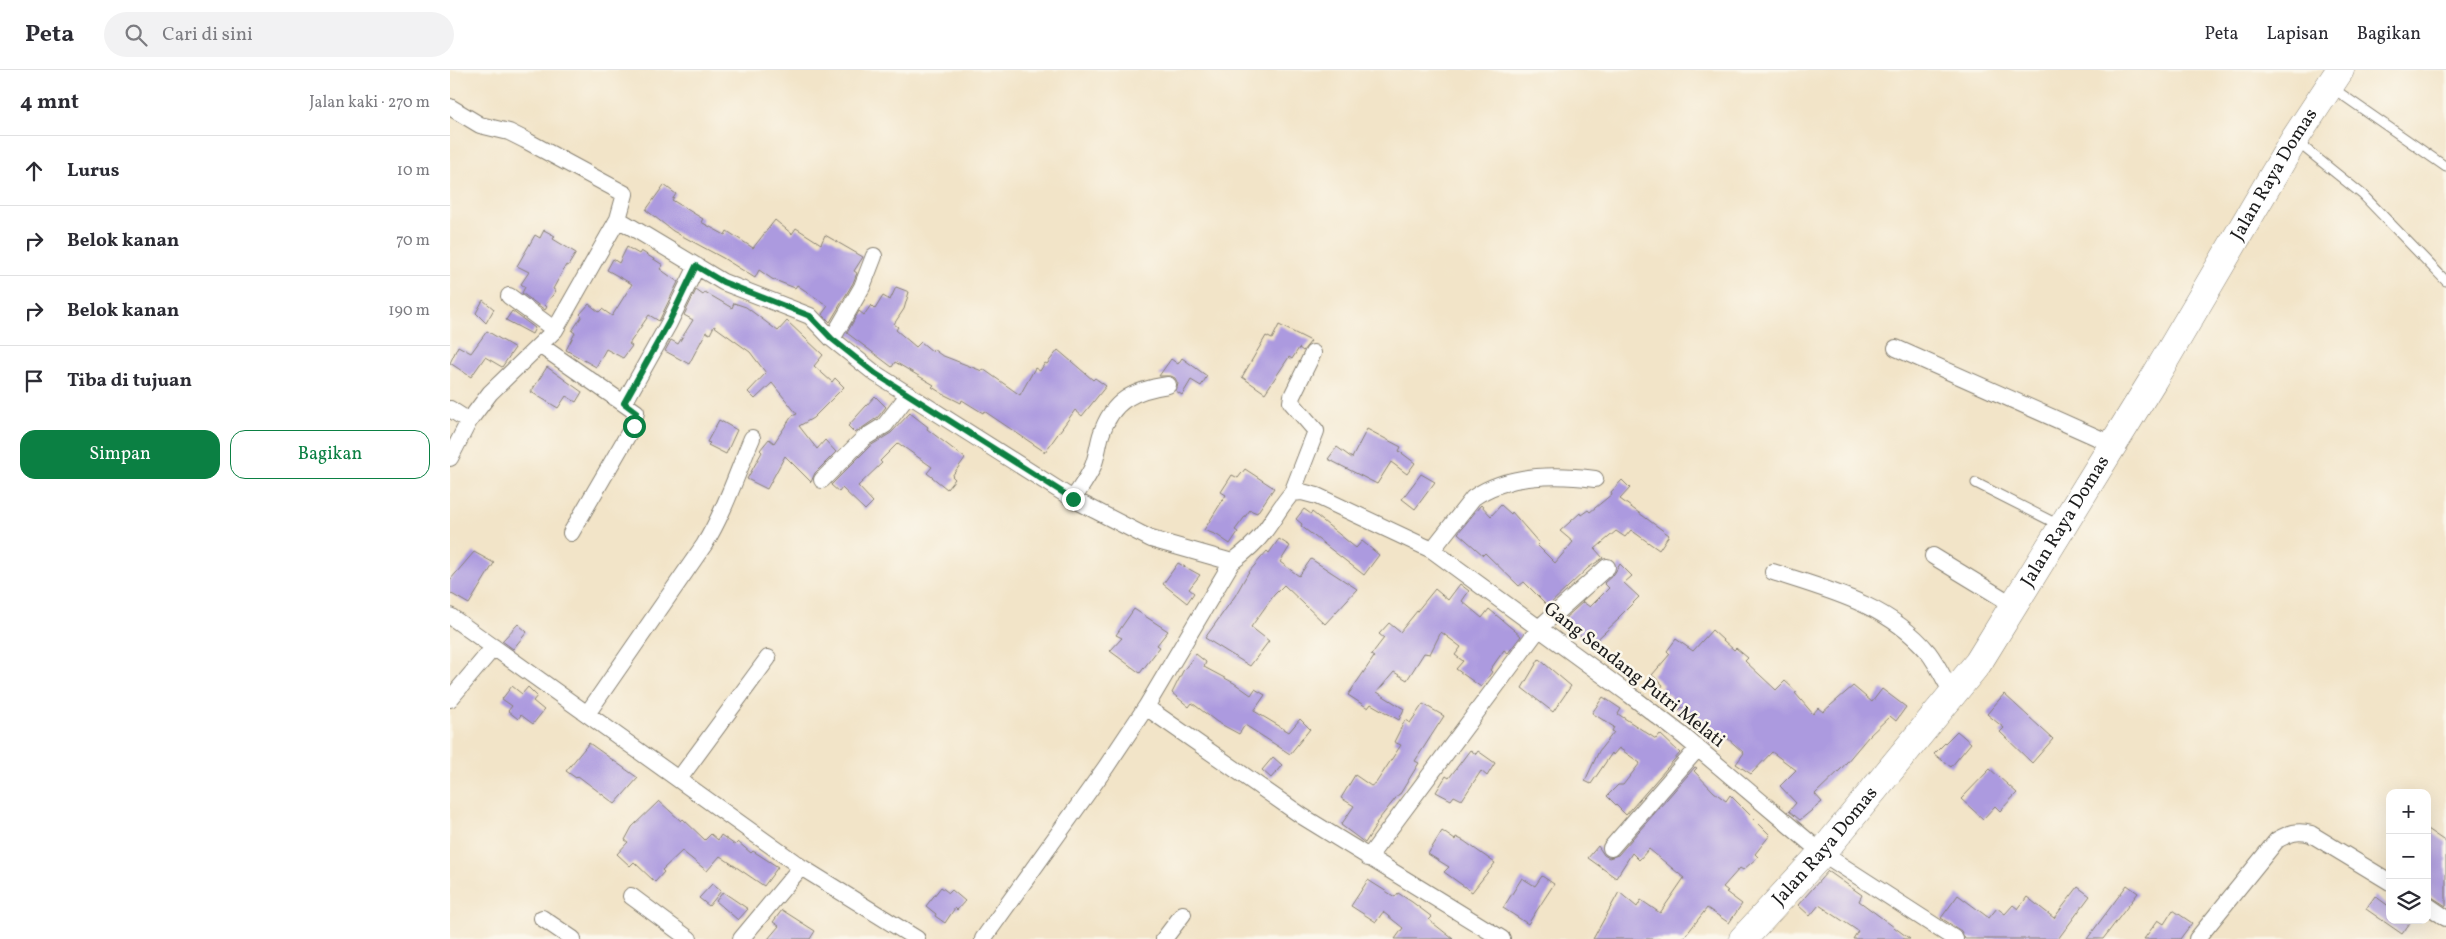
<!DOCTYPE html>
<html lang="id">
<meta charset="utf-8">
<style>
:root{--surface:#fff;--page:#f2f2f3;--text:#2b2b33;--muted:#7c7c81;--line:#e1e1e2;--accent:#0b8043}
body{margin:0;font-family:Vollkorn,serif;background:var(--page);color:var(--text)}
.controls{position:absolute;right:15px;bottom:15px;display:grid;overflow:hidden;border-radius:10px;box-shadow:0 5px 20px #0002}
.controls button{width:45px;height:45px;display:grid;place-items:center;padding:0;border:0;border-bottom:1px solid var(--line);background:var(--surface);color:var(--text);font:25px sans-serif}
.stop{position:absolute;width:15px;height:15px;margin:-11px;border:4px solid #0b8043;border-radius:50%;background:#fff}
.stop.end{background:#0b8043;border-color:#fff;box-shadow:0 1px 5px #0008}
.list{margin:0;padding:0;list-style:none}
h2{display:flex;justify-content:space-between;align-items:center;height:65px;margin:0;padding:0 20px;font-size:21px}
h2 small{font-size:16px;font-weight:400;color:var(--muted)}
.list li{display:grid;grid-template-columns:32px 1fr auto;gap:15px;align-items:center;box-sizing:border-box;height:70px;padding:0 20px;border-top:1px solid var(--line)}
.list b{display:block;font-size:19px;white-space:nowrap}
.list em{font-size:16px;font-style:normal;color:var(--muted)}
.actions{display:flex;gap:10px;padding:15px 20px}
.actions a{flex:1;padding:11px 0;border:1px solid var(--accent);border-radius:15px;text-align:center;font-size:18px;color:var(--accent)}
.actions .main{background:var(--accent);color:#fff}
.icon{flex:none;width:28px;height:28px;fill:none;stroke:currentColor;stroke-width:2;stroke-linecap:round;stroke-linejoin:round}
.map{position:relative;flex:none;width:1996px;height:869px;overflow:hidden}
header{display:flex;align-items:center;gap:30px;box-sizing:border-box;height:70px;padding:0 25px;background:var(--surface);border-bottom:1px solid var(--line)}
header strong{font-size:24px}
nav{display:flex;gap:28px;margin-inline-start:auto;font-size:18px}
.search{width:350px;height:45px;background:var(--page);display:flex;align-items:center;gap:12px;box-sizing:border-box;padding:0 18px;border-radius:28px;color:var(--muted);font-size:19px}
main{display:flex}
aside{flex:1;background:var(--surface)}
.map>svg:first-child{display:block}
.building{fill:#ac9adf}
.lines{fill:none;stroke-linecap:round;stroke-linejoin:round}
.lane-casing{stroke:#878072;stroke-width:11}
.street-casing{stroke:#878072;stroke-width:18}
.highway-casing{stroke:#878072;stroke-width:29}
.lane{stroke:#fff;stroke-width:9}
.street{stroke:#fff;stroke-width:16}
.highway{stroke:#fff;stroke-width:28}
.route{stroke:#0b8043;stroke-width:6}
.labels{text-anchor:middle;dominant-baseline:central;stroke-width:5;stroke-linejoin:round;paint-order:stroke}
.street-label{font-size:19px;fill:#1c1c1c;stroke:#fbf7ec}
</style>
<header>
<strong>Peta</strong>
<div class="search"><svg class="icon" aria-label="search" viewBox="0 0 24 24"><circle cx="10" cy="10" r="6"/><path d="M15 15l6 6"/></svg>Cari di sini</div>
<nav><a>Peta</a><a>Lapisan</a><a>Bagikan</a></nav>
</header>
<main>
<aside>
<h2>4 mnt<small>Jalan kaki · 270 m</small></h2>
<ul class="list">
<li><svg class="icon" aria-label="ahead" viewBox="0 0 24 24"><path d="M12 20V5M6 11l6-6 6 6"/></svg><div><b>Lurus</b></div><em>10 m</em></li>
<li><svg class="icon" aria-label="right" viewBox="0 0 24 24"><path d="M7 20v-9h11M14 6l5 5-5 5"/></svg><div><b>Belok kanan</b></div><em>70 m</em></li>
<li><svg class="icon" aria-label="right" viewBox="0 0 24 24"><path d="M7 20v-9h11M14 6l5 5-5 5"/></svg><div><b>Belok kanan</b></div><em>190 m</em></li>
<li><svg class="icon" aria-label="arrive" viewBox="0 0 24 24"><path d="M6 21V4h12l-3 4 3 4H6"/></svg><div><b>Tiba di tujuan</b></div></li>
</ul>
<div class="actions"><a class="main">Simpan</a><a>Bagikan</a></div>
</aside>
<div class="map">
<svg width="1996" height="869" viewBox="0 0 1996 869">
<rect width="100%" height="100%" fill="#fbf7ec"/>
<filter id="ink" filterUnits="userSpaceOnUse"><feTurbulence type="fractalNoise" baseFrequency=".02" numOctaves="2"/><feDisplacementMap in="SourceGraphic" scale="10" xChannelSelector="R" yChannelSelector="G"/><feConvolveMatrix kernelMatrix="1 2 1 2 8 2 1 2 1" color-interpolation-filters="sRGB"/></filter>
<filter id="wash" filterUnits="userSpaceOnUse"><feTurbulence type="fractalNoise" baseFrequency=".0096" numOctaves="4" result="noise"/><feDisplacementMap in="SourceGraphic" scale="20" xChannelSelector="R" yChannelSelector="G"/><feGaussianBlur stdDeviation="1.12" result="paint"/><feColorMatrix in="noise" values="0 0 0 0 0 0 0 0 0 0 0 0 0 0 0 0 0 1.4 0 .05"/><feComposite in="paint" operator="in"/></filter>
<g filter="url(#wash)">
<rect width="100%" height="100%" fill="#f2e4c8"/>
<g id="blocks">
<path class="building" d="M 214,115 L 226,124 L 222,130 L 253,149 L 251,152 L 275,165 L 277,161 L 303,178 L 325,150 L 342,164 L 346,158 L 371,174 L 375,165 L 413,187 L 404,201 L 407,203 L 403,213 L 380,252 L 372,244 L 378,236 L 347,215 L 345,218 L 322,209 L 309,200 L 305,208 L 273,188 L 223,161 L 196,140 Z
M 94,160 L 105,166 L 103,169 L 126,183 L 118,196 L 116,195 L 103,219 L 106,221 L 95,235 L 97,237 L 95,240 L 72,223 L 75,217 L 71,214 L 79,202 L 67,196 L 85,165 L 90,168 Z
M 177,177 L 189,184 L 191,181 L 213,195 L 210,199 L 228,212 L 209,251 L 199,245 L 179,274 L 182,276 L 173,288 L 156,279 L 146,297 L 116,280 L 125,263 L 122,261 L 132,246 L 130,244 L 139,234 L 149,242 L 152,239 L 162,246 L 182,214 L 157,200 L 163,189 L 169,193 Z
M 446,217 L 459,222 L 454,239 L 444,254 L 448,257 L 446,260 L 466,277 L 471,272 L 482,281 L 483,279 L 491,285 L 532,301 L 533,299 L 570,325 L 585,298 L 590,301 L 595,293 L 597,294 L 608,280 L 643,310 L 645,308 L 656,316 L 632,346 L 625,340 L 595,382 L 534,341 L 533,343 L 512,330 L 511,333 L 493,324 L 482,317 L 484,315 L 445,292 L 442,297 L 397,263 L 409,241 L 414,245 L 421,235 L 425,239 L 433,226 L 440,230 Z
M 246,220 L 253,225 L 255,222 L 282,238 L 284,233 L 296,237 L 328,261 L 337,251 L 373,285 L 364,296 L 382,312 L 385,308 L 394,317 L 363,348 L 349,356 L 367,379 L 375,370 L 386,382 L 365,403 L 361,412 L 335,386 L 317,419 L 297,409 L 312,382 L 310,380 L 319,369 L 324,373 L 342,346 L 347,344 L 322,313 L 305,329 L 298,322 L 316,303 L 300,282 L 264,256 L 260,264 L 256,262 L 239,294 L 215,281 L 221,270 L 228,274 L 243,250 L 234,245 Z
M 33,230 L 44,239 L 36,253 L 26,243 Z
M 62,241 L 85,258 L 82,264 L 56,250 Z
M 829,255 L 861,271 L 853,281 L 849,278 L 842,289 L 839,287 L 815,323 L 792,307 L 816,266 L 822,269 Z
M 37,261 L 65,278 L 52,297 L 35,287 L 21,307 L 0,293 L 8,276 L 21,283 Z
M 732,288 L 757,306 L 751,316 L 741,310 L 732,325 L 726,321 L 728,314 L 725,308 L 721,306 L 709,306 L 721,289 L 728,294 Z
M 97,297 L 132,322 L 126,332 L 116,326 L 108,338 L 81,322 Z
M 425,326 L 436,337 L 428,347 L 405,363 L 398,356 Z
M 460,343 L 478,357 L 477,359 L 515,388 L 502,406 L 505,409 L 497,419 L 477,403 L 482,397 L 448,373 L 430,391 L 432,393 L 408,416 L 423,432 L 415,440 L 392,418 L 389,422 L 381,415 L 420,376 L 441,363 Z
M 269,350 L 287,360 L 276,384 L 258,375 L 260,373 L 257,372 Z
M 917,359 L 951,377 L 949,381 L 965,393 L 957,404 L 941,392 L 927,414 L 878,389 L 887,377 L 902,388 Z
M 795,399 L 824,418 L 807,443 L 800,440 L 785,460 L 788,462 L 780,474 L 767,465 L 754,460 L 776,425 L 771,422 L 782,405 L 788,408 Z
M 971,404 L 985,412 L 965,439 L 952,429 Z
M 1172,410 L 1180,418 L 1170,429 L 1219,465 L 1209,480 L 1181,460 L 1175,467 L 1166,461 L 1145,479 L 1153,488 L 1138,498 L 1098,536 L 1074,512 L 1069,516 L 1035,483 L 1033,485 L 1008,463 L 1030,436 L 1031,435 L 1041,446 L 1051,435 L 1061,444 L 1062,442 L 1089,473 L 1087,475 L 1105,493 L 1123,472 L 1110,461 L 1130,443 L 1131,445 L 1138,440 L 1140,442 L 1162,424 L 1161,422 Z
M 854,439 L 861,444 L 862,442 L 906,478 L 912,471 L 929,485 L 914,505 L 851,456 L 852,454 L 846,449 Z
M 829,469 L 840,476 L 830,492 L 849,506 L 861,489 L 907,519 L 875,554 L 834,515 L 824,525 L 801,557 L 819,571 L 800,596 L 755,568 L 785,526 L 798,503 L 817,481 L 819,483 Z
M 24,482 L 44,493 L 19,534 L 0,523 L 0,510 Z
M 728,493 L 750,505 L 739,519 L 744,523 L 737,533 L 713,514 Z
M 1170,494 L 1182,506 L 1174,513 L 1189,527 L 1168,548 L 1169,549 L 1140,576 L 1115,548 L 1133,532 L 1140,537 L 1159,518 L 1154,513 L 1164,504 Z
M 1010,514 L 1019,521 L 1012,531 L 1032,548 L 1039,539 L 1071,566 L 1058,583 L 1054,580 L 1040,600 L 1042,602 L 1031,617 L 1006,599 L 1013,591 L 1005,585 L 1011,577 L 991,562 L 980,584 L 974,583 L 957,610 L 944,602 L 927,622 L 954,639 L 949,650 L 921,634 L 918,638 L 898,625 L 924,587 L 921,585 L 934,568 L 929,564 L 939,553 L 950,562 L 985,519 L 998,530 Z
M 684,539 L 718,561 L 707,575 L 710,577 L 690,603 L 660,581 L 672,568 L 666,565 Z
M 68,554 L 77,562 L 63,579 L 52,571 Z
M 1262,560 L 1284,580 L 1286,578 L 1298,588 L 1295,591 L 1326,620 L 1335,611 L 1347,622 L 1345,623 L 1363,644 L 1368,638 L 1373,642 L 1403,616 L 1422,632 L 1432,619 L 1456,637 L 1446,651 L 1440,646 L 1418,667 L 1391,699 L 1365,724 L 1372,732 L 1350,750 L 1339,741 L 1346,733 L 1330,716 L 1346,700 L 1322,682 L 1301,704 L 1286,694 L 1294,683 L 1275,666 L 1272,669 L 1271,667 L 1262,675 L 1250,663 L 1256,658 L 1232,637 L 1229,640 L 1218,631 L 1221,627 L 1211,618 L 1213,615 L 1202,605 L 1220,584 L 1217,581 L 1226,569 L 1243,581 Z
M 746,584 L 756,592 L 754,597 L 784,613 L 801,625 L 805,619 L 815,625 L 804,641 L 839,662 L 850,649 L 860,659 L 840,684 L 795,655 L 789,664 L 767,652 L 742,633 L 739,637 L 722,623 L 733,601 Z
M 1089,589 L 1121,616 L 1103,642 L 1072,618 Z
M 62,616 L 72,624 L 78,617 L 87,626 L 83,631 L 94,640 L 83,654 L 71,645 L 68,649 L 58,641 L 62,636 L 52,629 Z
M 1554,624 L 1603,669 L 1582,693 L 1550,662 L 1554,658 L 1537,644 Z
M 1153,627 L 1171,639 L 1168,644 L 1206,669 L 1210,664 L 1230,683 L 1176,745 L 1157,726 L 1168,715 L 1173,715 L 1190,693 L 1169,678 L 1163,685 L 1162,683 L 1141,714 L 1135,711 L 1149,681 L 1164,662 L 1162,661 L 1164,657 L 1142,643 Z
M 973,634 L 994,646 L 965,691 L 969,693 L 950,724 L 949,724 L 926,753 L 927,754 L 915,773 L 891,755 L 904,736 L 891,728 L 905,705 L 921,716 L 926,713 L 951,675 L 944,672 L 955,650 L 960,653 Z
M 1507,661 L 1521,673 L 1501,697 L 1484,684 Z
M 139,673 L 188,708 L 165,734 L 128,706 L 126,708 L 116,701 Z
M 1020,680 L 1026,684 L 1028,681 L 1045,693 L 1037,706 L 1031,701 L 1012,730 L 1004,726 L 1001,730 L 986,722 L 996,706 L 999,708 Z
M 823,687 L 832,695 L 821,708 L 812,700 Z
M 1245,697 L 1247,698 L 1244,701 L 1264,722 L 1276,731 L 1280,725 L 1320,765 L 1305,784 L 1308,787 L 1293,800 L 1290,798 L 1273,817 L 1278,821 L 1276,822 L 1292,834 L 1279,853 L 1257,838 L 1233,869 L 1143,869 L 1169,822 L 1187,837 L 1191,830 L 1210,843 L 1234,808 L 1199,779 L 1189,790 L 1182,783 L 1166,808 L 1138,788 L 1148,776 L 1154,785 L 1159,788 L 1168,785 Z
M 1540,699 L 1567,723 L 1550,741 L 1545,736 L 1533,749 L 1511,729 Z
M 209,731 L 231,751 L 233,749 L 255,770 L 261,764 L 268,770 L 271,765 L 285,775 L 288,772 L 301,783 L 303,781 L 328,797 L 314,816 L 270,786 L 257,801 L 232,781 L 212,800 L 214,802 L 205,812 L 184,792 L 180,796 L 167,784 L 178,772 L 175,770 L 182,757 Z
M 1977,759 L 1996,772 L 1996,836 L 1977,824 Z
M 992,761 L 1005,770 L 1006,767 L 1014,771 L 1045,793 L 1022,822 L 994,802 L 999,797 L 978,784 Z
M 1378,801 L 1412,825 L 1409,831 L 1460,869 L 1403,869 L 1408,861 L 1369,835 L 1360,846 L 1348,835 Z
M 1092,806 L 1104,814 L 1078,854 L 1053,838 L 1072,808 L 1085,816 Z
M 918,810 L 945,827 L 948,823 L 962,832 L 982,847 L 979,850 L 1003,869 L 945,869 L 953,858 L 933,842 L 926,852 L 901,836 Z
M 262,814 L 271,821 L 259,836 L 249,828 Z
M 1677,815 L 1688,823 L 1653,869 L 1637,869 Z
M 491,817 L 499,823 L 502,820 L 515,831 L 507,840 L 505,838 L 495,853 L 485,846 L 486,844 L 476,836 Z
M 1628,817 L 1640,826 L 1608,869 L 1515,869 L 1511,861 L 1491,848 L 1508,825 L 1539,848 L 1547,838 L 1555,844 L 1563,835 L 1568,839 L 1577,827 L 1604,848 Z
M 273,822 L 298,839 L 288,850 L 266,831 Z
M 1925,826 L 1940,837 L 1940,850 L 1962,850 L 1952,864 L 1916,839 Z
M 332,840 L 365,861 L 360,869 L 318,869 L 329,856 L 323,852 Z
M 1723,840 L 1742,853 L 1730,869 L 1694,869 L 1708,850 L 1714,854 Z"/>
</g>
</g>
<g filter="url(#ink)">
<use href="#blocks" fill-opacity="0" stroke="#878072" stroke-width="1"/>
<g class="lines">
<defs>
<path id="lane" d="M 1881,17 L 1996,97
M 1846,71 L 1913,125 L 1996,211
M 1526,413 L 1609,455"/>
<path id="street" d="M 0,37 L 30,55 L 59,62 L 75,70 L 175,124 L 168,149 L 105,260 L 40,323 L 19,351 L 0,388
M 168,149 L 273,212 L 360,246 L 382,269 L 426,304 L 623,429 L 701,469 L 782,492
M 59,226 L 105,260
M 382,269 L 412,217 L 424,186
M 91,276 L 186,342 L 183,356 L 121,463
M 1446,278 L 1664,375
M 174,333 L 219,253 L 247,196
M 0,339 L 19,351
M 372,410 L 414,368 L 435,355 L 459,324
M 842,423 L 866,361 L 841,332 L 842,326 L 863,283
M 623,429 C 630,418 638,408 643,396 C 647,386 648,375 651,365 C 662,330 684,320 718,315
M 982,480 L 1023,428 C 1057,404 1106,404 1145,409
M 1483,486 L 1565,536
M 1323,502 C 1379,520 1439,535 1478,582 C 1488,595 1495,611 1503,625
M 0,546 L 351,797 L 467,869
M 0,629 L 44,577
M 696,637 L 852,746 L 1052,869
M 137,644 L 254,475 C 274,443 287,403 302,368
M 229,709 L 318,588
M 1161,778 L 1248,678
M 918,788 L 1090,557 L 1157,497
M 181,826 L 239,869
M 1977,835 L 1996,848
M 92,848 L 123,869
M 291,869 L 351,797
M 533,869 L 656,697 L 696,637 L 782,492 C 794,483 805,474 814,462 C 824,449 831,435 842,423 L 852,422 L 867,426 L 982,480 L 1180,625 L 1232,665 L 1372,783 L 1505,869
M 714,869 L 733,844
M 1747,869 L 1827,770 C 1840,763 1847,760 1861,764 L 1940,812"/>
<g id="highway">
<path id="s1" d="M 1293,869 L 1372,783 L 1528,593 L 1703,310 L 1844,70 L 1890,0"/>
</g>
</defs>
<use href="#lane" class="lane-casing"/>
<use href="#street" class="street-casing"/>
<use href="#highway" class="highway-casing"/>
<use href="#lane" class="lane"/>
<use href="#street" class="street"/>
<use href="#highway" class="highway"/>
</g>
</g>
<g class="lines" filter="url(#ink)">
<path class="route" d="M 184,356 L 186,342 L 174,333 L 219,252 L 246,196 L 273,212 L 360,246 L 382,269 L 426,304 L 623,429"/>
</g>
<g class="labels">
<g class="street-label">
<text stroke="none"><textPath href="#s1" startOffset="934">Jalan Raya Domas</textPath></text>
<text stroke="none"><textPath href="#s1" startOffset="529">Jalan Raya Domas</textPath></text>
<text transform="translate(1184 605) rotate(38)">Gang Sendang Putri Melati</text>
<text stroke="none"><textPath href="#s1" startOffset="124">Jalan Raya Domas</textPath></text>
</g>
</g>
</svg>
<div class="controls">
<button>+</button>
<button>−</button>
<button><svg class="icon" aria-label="layers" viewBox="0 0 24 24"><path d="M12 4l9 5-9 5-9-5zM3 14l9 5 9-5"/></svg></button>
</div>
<div class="stop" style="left:184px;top:356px"></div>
<div class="stop end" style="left:623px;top:429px"></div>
</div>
</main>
